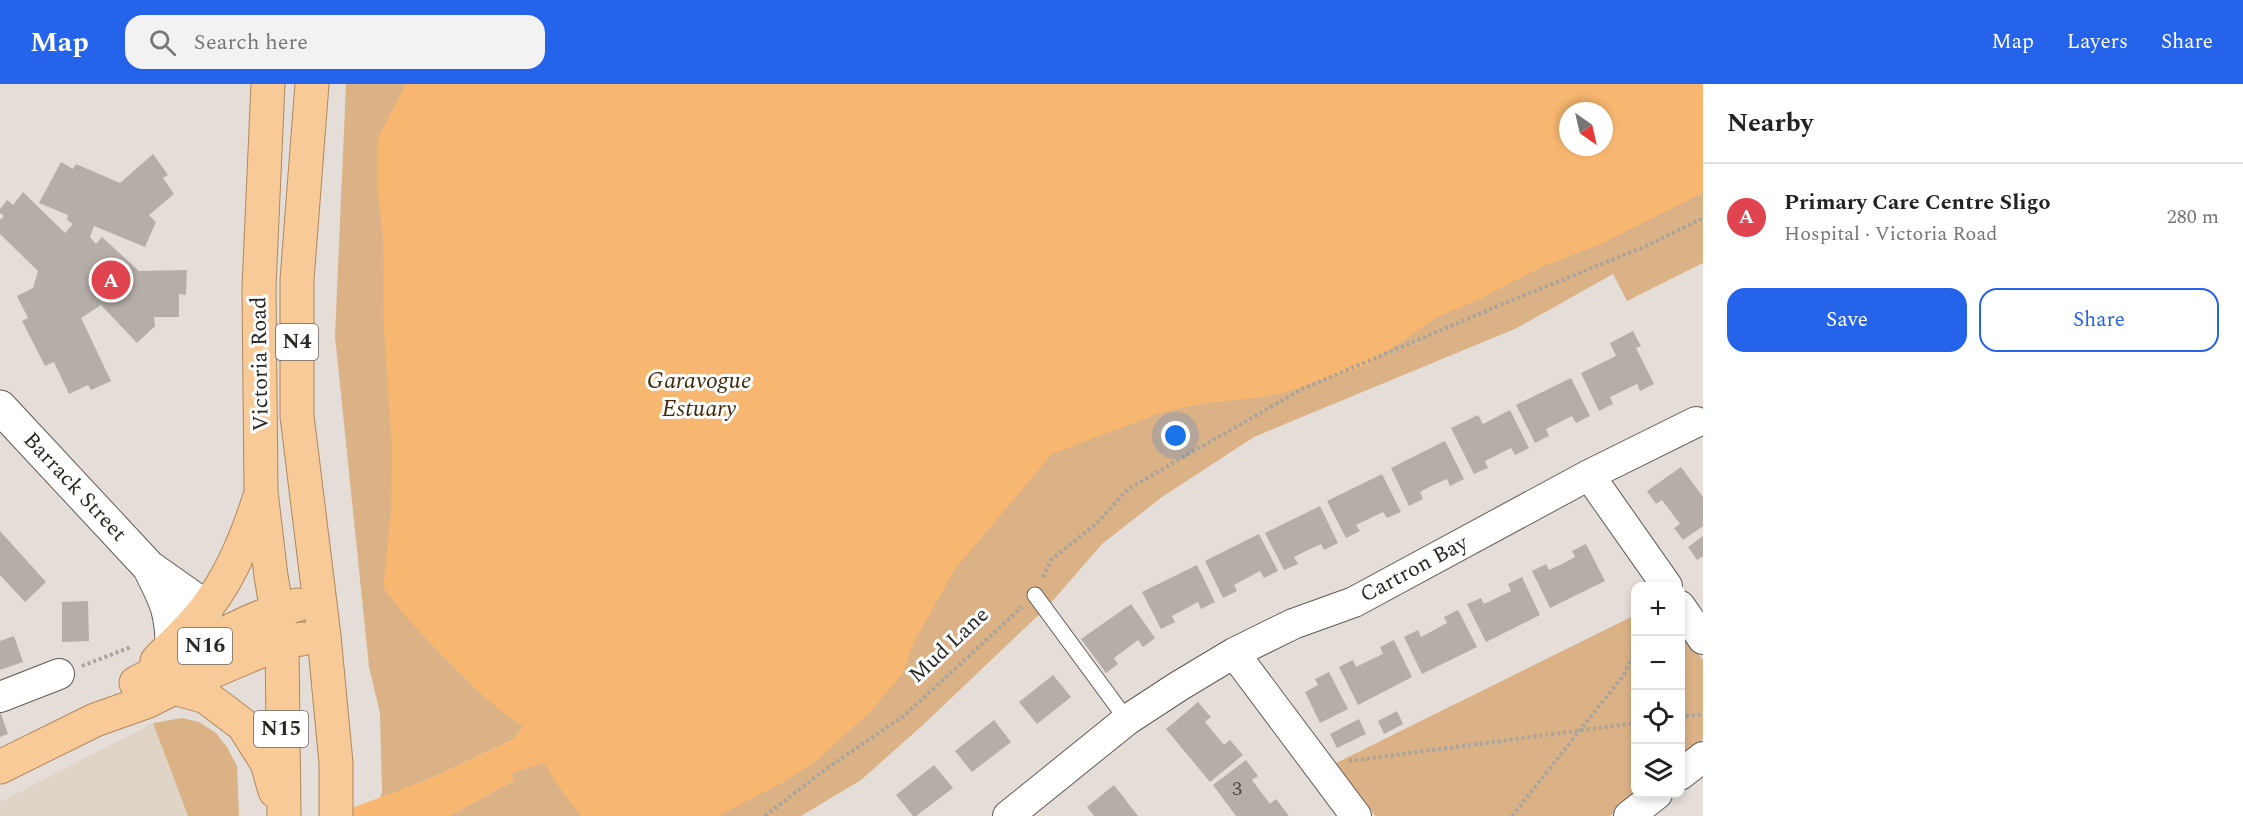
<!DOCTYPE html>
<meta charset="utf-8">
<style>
:root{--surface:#fff;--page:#f2f2f2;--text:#222;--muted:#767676;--line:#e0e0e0;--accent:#2563eb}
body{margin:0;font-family:Spectral,serif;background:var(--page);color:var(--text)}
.controls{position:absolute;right:18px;bottom:18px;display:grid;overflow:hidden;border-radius:12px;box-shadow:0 3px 9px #0003}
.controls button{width:54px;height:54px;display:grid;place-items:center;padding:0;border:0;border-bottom:2px solid var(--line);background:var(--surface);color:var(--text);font:30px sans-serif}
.compass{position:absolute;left:1559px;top:18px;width:54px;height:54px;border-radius:50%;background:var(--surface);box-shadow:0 3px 9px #0003;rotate:146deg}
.you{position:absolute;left:1176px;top:352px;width:21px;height:21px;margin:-15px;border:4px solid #fff;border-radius:50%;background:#1a73e8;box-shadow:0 0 0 9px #1a73e833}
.badge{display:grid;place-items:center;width:39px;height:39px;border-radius:50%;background:var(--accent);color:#fff;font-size:20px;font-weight:700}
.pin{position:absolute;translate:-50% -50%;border:3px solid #fff;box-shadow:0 2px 6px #0006}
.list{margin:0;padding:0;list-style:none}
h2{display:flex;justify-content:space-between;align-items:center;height:78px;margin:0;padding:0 24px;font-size:26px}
h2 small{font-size:20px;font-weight:400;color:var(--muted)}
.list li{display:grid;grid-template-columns:39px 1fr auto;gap:18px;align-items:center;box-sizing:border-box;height:108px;padding:0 24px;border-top:2px solid var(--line)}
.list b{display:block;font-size:22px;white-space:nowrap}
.list p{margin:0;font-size:20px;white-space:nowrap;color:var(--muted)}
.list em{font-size:20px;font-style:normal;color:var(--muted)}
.actions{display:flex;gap:12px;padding:18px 24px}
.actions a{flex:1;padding:14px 0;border:2px solid var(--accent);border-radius:18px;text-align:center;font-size:21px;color:var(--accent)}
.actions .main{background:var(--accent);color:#fff}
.icon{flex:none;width:33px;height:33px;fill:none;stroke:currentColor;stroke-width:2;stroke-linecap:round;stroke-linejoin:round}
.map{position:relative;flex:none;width:1703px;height:732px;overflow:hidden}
header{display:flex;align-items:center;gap:36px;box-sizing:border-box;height:84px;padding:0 30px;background:var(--accent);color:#fff}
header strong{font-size:28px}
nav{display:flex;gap:33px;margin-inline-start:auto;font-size:21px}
.search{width:420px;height:54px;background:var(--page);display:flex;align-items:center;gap:15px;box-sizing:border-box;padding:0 21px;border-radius:18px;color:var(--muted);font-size:22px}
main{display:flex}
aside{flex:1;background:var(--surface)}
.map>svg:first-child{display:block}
.built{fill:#e0d4c7}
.green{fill:#dbb286;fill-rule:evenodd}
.water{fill:#f7b770;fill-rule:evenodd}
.building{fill:#b5aea8}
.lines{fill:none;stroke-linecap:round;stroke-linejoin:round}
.service-casing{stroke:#615b55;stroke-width:17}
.minor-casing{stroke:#615b55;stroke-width:32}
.tertiary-casing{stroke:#615b55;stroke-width:35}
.trunk-casing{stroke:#af885e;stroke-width:35}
.path{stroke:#aaa49f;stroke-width:4;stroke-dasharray:3 3;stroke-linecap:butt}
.service{stroke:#fff;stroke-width:15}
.minor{stroke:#fff;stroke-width:30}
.tertiary{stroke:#fff;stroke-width:33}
.trunk{stroke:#f8ca97;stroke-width:33}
.labels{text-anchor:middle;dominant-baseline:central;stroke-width:6;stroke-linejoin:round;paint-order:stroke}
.number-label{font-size:20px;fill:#4d4a46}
.shield{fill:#fff;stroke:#6a6866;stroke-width:1.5}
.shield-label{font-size:21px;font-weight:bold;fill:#2a2825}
.street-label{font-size:22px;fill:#2a2825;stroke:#fff}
.water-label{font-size:24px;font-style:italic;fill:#442a0a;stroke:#fff}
</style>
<header>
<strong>Map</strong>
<div class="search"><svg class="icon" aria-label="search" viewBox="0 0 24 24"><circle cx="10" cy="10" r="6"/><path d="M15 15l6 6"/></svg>Search here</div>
<nav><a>Map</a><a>Layers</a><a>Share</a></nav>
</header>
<main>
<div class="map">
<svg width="1703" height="732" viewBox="0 0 1703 732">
<rect width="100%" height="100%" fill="#e5ded8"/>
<path class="built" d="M 153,639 L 188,732 L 0,732 L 0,718 Z"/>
<path class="green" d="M 346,0 L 1703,0 L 1703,179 L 1627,217 L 1613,190 L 1517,244 L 1254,353 L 1162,413 L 1102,460 L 1049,521 L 924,640 L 861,696 L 801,732 L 449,732 L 513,697 L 512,689 L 523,642 L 514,655 L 427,696 L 406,704 L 375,732 L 382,707 L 380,629 L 369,583 L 335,252 ZM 1568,27 L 1604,27 L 1604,63 L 1568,63 Z
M 1635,531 L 1636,710 L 1637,710 L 1610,732 L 1375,732 L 1336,679 Z
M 1680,545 L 1703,576 L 1703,655 L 1681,674 Z
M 182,634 L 199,638 L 216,649 L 227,663 L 237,682 L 239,732 L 188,732 L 153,639 Z"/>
<path class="water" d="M 406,0 L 1703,0 L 1703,109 L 1601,160 L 1543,182 L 1478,216 L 1439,232 L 1365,282 L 1290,307 L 1256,314 L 1205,319 L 1162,328 L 1052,370 L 955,485 L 915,556 L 902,590 L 871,627 L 816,677 L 780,700 L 718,732 L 581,732 L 559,703 L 544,679 L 512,689 L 513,697 L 449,732 L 330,732 L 427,696 L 514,655 L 523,642 C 495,625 479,608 456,585 C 430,559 404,533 383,503 L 391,431 L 392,365 L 384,245 L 383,153 L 377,99 L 377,56 ZM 1568,27 L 1604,27 L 1604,63 L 1568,63 Z"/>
<path class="building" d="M 153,70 L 168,91 L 163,94 L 174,110 L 149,131 L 156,138 L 145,163 L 94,142 L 90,153 L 96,160 L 102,153 L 139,187 L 187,186 L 186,211 L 179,210 L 179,233 L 154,233 L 155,242 L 137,259 L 101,221 L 81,234 L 111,297 L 91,306 L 88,301 L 69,310 L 54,278 L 45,282 L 22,237 L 28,234 L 17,212 L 33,204 L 38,187 L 0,150 L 0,136 L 4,132 L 0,129 L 0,125 L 7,116 L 13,121 L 23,108 L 65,149 L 73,140 L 67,136 L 68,131 L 39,119 L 61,78 L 73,85 L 76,80 L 120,99 Z
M 1633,247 L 1641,262 L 1636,264 L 1654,300 L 1640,307 L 1637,300 L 1610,313 L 1613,320 L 1599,327 L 1581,289 L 1616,272 L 1610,259 Z
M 1571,294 L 1590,332 L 1576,339 L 1572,332 L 1546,345 L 1549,352 L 1535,359 L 1516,321 Z
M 1510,326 L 1529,364 L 1515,371 L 1511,364 L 1485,377 L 1488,384 L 1474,390 L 1451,344 L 1478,331 L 1483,340 Z
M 1445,357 L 1464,395 L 1450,402 L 1447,395 L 1433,401 L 1420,408 L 1423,415 L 1409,422 L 1391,384 Z
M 1681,383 L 1703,413 L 1703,442 L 1683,456 L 1674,444 L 1680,440 L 1662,416 L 1656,420 L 1647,407 Z
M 1382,390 L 1401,428 L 1387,434 L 1383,428 L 1356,441 L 1360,447 L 1346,454 L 1327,417 Z
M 1320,422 L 1338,459 L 1324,466 L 1321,460 L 1308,466 L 1294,473 L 1298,480 L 1284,486 L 1265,449 Z
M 0,447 L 46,498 L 25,518 L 0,491 Z
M 1259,450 L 1278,487 L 1264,494 L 1260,487 L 1234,501 L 1237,507 L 1223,514 L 1205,477 Z
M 1703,452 L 1703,472 L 1697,476 L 1688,463 Z
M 1586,460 L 1605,497 L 1550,524 L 1532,487 L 1546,480 L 1549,486 L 1562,480 L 1575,473 L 1572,467 Z
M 1197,481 L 1215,518 L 1201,525 L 1198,518 L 1172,532 L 1175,538 L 1161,545 L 1142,508 Z
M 1522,493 L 1540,531 L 1486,558 L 1467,520 L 1481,514 L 1484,520 L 1511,507 L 1508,500 Z
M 88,517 L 89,557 L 62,558 L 62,518 Z
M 1131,520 L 1155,554 L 1143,563 L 1138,556 L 1114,574 L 1118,580 L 1106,589 L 1081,555 Z
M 1458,526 L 1477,563 L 1422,590 L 1404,553 L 1418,546 L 1421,553 L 1447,539 L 1444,533 Z
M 14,552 L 23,578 L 0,586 L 0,557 Z
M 1394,556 L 1412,593 L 1358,621 L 1339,583 L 1353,576 L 1356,583 L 1370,576 L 1383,570 L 1380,563 Z
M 1329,588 L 1348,625 L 1320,639 L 1305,608 L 1318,601 L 1315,595 Z
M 1053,591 L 1071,613 L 1037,640 L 1019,618 Z
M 1198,618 L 1211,633 L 1205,638 L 1224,661 L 1230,656 L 1243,671 L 1210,698 L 1166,645 Z
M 0,627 L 8,650 L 0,653 Z
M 1397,627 L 1403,640 L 1384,650 L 1378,637 Z
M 1359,635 L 1366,650 L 1337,664 L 1330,650 Z
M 994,636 L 1011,658 L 972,688 L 955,667 Z
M 1246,676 L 1258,692 L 1252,696 L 1270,720 L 1276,715 L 1289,732 L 1236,732 L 1213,701 Z
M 934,681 L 953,704 L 916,732 L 913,732 L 896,711 Z
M 1114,701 L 1138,732 L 1094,732 L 1087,723 Z"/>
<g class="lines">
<defs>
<path id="service" d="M 1035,511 L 1127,636"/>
<path id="minor" d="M 1589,391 L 1667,502
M 1680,522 L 1703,555
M 1234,569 L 1356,732
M 0,613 L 59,590
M 1680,691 L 1703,673
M 1008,732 L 1127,636 L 1179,602 L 1234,569 L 1293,540 L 1354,518 L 1589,391 L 1696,338
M 1629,732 L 1657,710"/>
<path id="tertiary" d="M 0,323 L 149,483 L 207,524
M 150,485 C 165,515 172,527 172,561"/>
<path id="trunk" d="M 268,0 L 259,203 L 261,408 L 271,492 L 282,558 L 284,732
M 312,0 L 297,196 L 297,332 L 324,552 L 336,679 L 336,732
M 157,577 C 173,560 193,543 207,523 C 231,492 247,453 259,415
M 136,599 C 185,573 244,533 297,521
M 174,604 L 206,613 L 243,641 L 267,679 L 275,707
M 0,683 L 95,636 L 146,618 L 174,604 L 282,558 L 302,555"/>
</defs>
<use href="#service" class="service-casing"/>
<use href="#minor" class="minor-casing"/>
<use href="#tertiary" class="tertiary-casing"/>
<use href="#trunk" class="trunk-casing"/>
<path class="path" d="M 1043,493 L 1051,476 L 1097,439 L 1128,405 L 1302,305 L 1498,222 L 1646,162 L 1703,134
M 82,582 L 131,563
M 1680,633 L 1703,630
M 1349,677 L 1636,639
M 765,732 L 826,685 L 905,631 L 1022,523
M 1512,732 L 1623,592 L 1636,565"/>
<use href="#service" class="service"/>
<use href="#minor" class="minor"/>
<use href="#tertiary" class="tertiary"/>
<use href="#trunk" class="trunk"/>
</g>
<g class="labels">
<g class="number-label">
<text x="1237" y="705">3</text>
</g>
<g class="shield">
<rect x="276" y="240" width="42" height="36" rx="4.5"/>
<rect x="178" y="544" width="54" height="36" rx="4.5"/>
<rect x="254" y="627" width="54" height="36" rx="4.5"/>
</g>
<g class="shield-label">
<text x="297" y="258">N4</text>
<text x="205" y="562">N16</text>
<text x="281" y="645">N15</text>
</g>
<g class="street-label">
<text transform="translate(260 280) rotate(-91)">Victoria Road</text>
<text transform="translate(75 403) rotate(47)">Barrack Street</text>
<text transform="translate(1414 485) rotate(-28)">Cartron Bay</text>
<text transform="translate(949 561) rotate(-43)">Mud Lane</text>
</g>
<g class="water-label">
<text x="699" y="297">Garavogue<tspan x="699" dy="28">Estuary</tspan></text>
</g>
</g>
</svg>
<div class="controls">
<button>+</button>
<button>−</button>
<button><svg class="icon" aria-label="locate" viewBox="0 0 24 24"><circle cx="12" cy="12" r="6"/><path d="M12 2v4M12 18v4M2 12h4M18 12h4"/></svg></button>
<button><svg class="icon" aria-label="layers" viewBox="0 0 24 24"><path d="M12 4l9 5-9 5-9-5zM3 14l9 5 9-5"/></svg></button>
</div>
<svg class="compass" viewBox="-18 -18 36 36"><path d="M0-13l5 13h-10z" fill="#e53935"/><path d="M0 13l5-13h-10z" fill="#767676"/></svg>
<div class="you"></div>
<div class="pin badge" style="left:111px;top:196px;background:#e0444e">A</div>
</div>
<aside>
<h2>Nearby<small></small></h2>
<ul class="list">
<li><span class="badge" style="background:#e0444e">A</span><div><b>Primary Care Centre Sligo</b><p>Hospital · Victoria Road</p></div><em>280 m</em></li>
</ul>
<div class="actions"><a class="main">Save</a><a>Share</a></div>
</aside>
</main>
